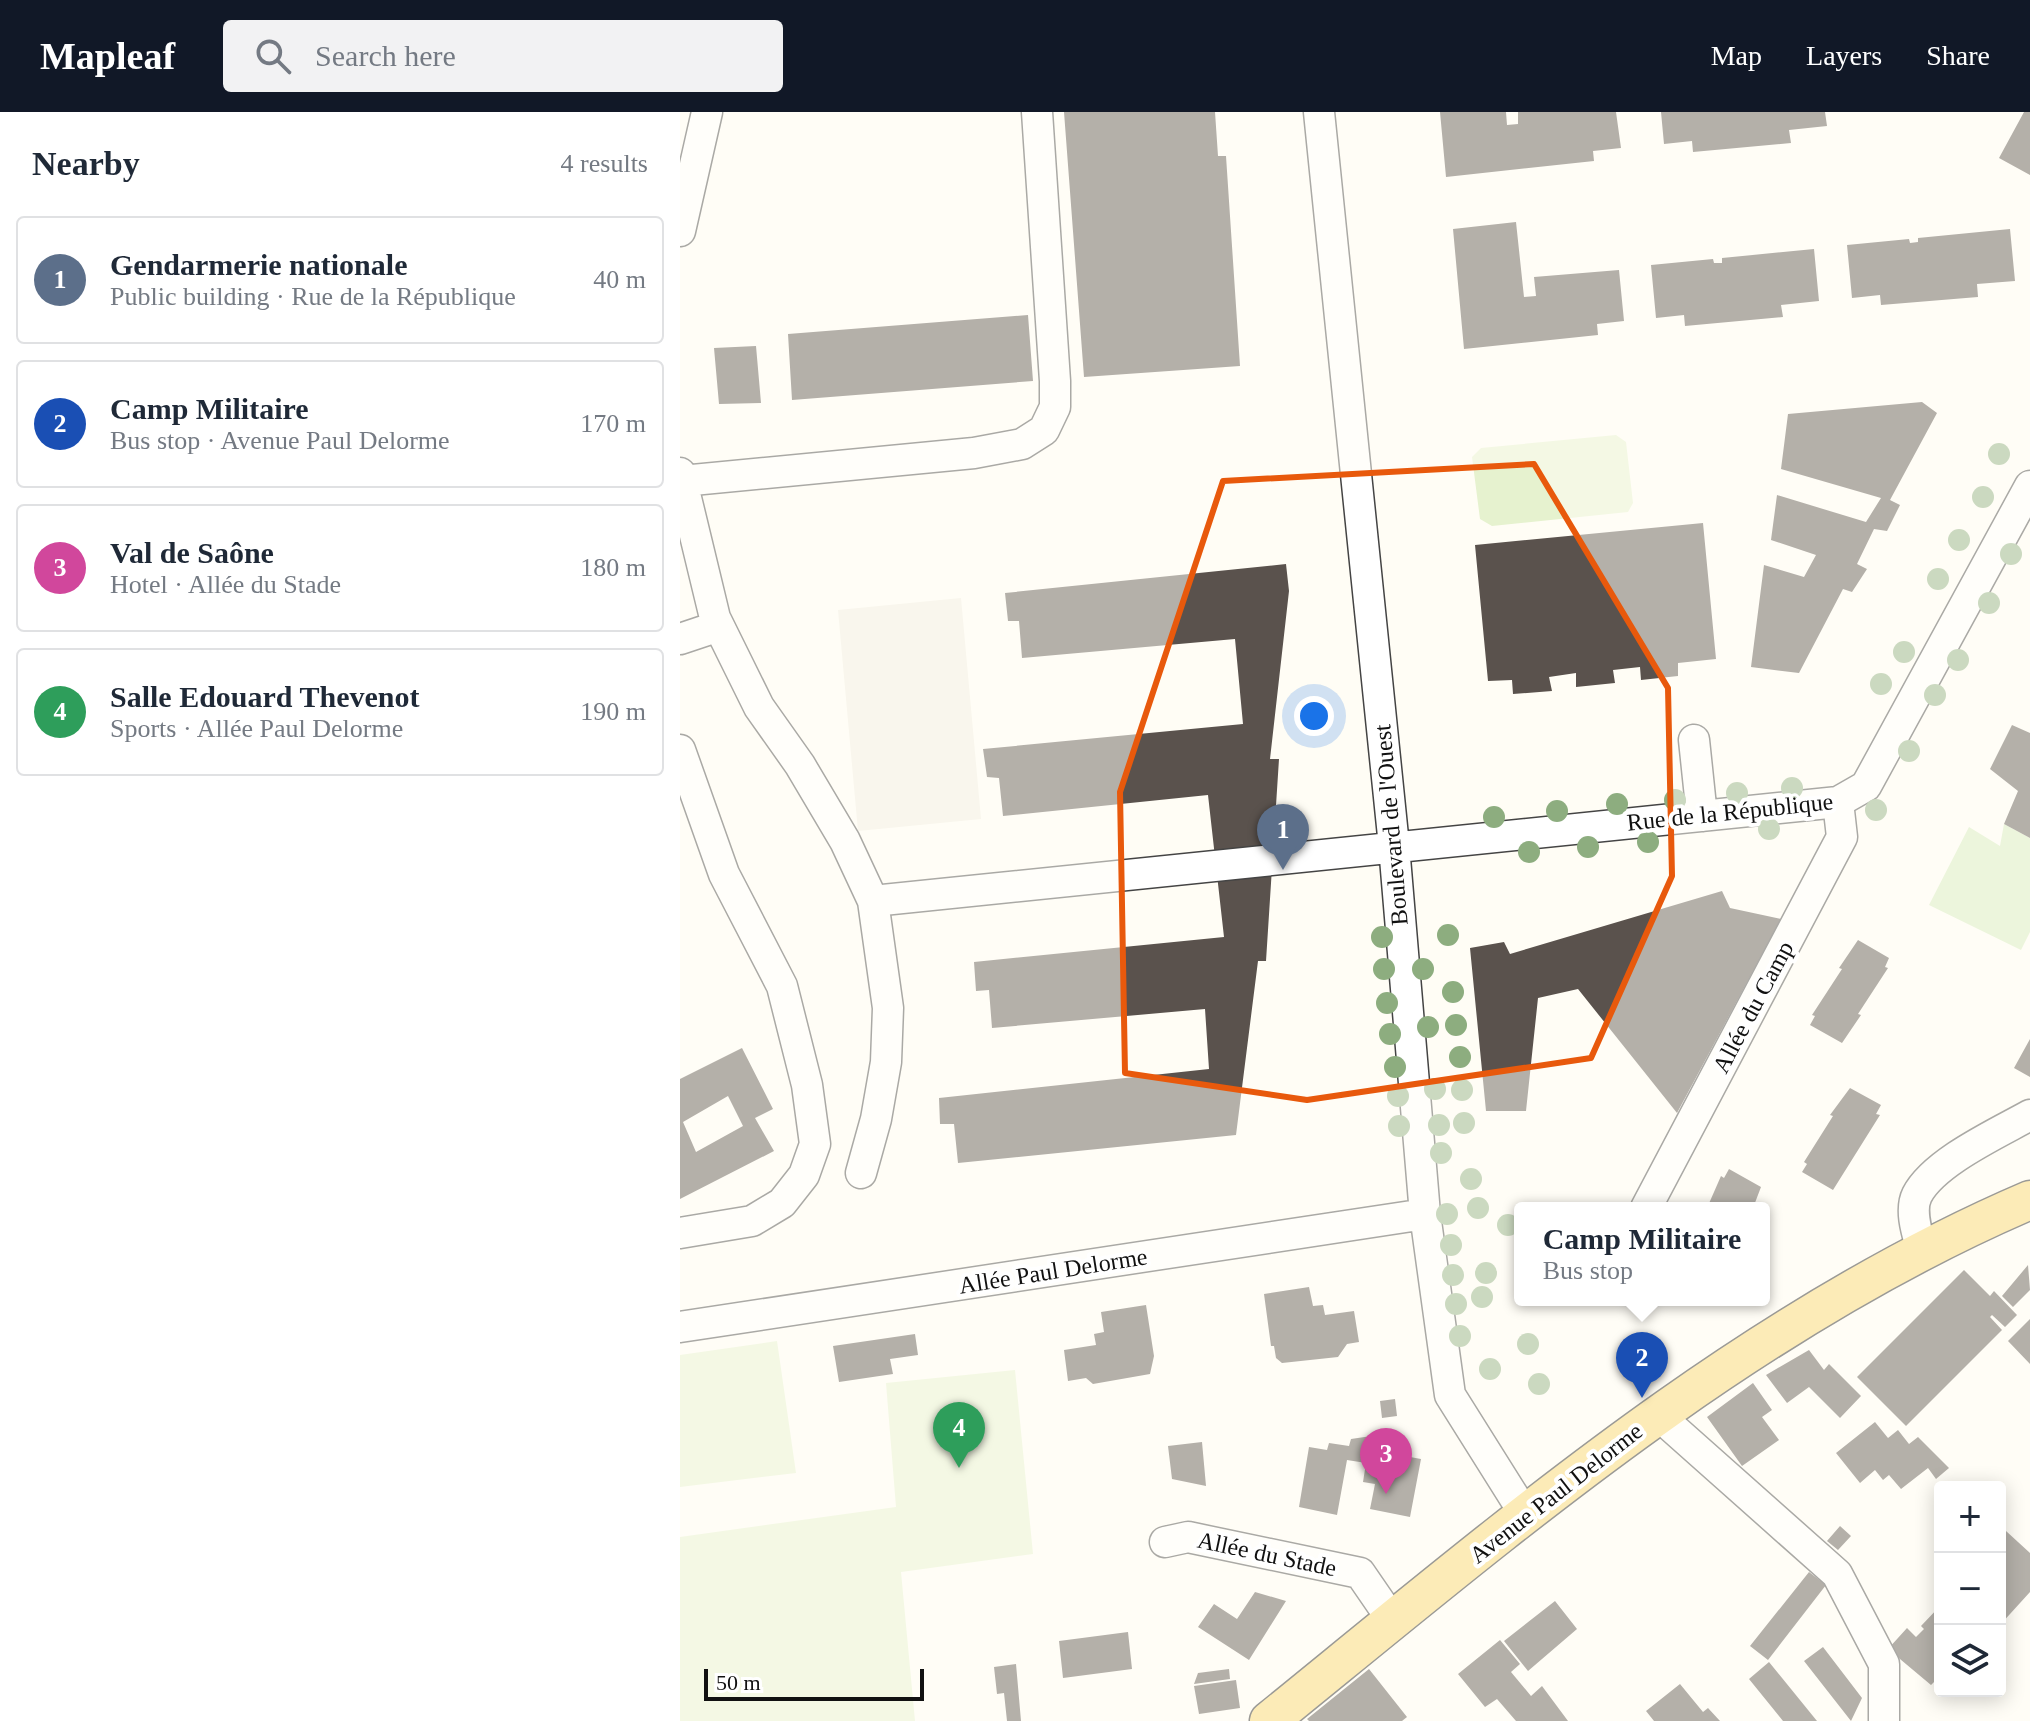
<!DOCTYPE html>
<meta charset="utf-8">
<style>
:root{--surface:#fff;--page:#f2f2f3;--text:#1f2937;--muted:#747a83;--line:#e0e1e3;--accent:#111827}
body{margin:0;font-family:Georgia,serif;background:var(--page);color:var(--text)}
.controls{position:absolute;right:24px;bottom:24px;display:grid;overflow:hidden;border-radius:8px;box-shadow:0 4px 20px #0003}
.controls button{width:72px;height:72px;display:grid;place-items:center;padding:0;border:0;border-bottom:2px solid var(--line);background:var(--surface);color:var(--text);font:40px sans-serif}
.scale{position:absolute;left:24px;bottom:20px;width:220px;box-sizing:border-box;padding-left:8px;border:4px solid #111;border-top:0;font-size:22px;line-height:28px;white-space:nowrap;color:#111;-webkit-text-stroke:6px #fff;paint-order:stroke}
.you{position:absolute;left:634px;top:604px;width:28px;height:28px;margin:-20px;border:6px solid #fff;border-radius:50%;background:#1a73e8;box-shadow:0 0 0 12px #1a73e833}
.badge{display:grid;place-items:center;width:52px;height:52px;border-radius:50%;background:var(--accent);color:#fff;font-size:26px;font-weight:700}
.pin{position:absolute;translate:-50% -66px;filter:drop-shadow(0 2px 4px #0008)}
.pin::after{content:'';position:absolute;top:42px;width:28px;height:24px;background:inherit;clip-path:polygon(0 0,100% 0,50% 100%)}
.popup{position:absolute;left:834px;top:1090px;width:256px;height:104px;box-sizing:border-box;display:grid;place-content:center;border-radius:8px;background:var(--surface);filter:drop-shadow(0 2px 6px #0005);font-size:26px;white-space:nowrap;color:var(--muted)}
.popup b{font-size:30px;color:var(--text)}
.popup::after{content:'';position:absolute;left:50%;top:100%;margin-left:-16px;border:16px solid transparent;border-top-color:var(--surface)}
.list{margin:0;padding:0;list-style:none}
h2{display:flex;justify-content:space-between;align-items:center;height:104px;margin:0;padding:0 32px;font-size:34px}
h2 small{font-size:26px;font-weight:400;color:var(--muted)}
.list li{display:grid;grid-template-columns:52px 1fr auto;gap:24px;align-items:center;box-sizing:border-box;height:128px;margin:0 16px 16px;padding:0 16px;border:2px solid var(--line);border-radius:8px}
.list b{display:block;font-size:30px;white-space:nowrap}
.list p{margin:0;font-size:26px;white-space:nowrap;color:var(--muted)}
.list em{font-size:26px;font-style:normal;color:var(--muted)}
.icon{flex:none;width:44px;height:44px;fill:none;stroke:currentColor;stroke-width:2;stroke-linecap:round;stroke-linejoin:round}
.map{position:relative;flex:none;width:1350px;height:1609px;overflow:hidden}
header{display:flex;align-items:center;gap:48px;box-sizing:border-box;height:112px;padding:0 40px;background:var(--accent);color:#fff}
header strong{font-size:38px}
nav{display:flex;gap:44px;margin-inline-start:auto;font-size:28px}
.search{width:560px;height:72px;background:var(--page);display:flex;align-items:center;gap:20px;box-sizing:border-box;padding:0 28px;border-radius:8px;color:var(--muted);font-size:30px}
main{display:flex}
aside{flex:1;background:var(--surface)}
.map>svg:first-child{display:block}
.green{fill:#d5ebbd}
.pitch{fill:#e6f2cf}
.plaza{fill:#f1ede2}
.building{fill:#5a524d;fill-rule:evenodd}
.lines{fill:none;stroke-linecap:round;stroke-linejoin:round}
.minor-casing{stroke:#444;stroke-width:33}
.major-casing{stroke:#222;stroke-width:41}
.minor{stroke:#fff;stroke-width:30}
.major{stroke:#f9d66b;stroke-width:38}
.tree{fill:#8dad7f}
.marked{fill:none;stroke:#e8590c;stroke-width:6;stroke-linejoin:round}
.labels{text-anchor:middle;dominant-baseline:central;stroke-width:8;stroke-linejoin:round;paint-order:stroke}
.street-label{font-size:24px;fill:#111;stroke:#fff}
</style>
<header>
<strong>Mapleaf</strong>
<div class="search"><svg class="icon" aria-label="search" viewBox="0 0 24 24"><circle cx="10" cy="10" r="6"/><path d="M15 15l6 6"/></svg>Search here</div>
<nav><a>Map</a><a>Layers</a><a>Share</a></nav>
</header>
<main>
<aside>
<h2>Nearby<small>4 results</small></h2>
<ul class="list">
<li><span class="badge" style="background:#5c6f8a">1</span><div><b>Gendarmerie nationale</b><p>Public building · Rue de la République</p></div><em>40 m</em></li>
<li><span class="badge" style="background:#1a4fb4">2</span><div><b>Camp Militaire</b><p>Bus stop · Avenue Paul Delorme</p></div><em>170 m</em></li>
<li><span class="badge" style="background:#d1479c">3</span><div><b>Val de Saône</b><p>Hotel · Allée du Stade</p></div><em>180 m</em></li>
<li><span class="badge" style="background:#2e9e5b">4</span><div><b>Salle Edouard Thevenot</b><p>Sports · Allée Paul Delorme</p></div><em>190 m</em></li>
</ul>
</aside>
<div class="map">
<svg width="1350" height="1609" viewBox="0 0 1350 1609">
<rect width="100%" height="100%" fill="#fffdf5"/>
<path class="green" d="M 1324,712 L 1350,726 L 1350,820 L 1341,838 L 1249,793 L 1289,715 L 1320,734 Z"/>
<path class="pitch" d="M 936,323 L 946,330 L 953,391 L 948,400 L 812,414 L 800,407 L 792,345 L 801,336 Z
M 97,1229 L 116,1361 L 0,1375 L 0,1243 Z
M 335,1258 L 353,1442 L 221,1460 L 235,1609 L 0,1609 L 0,1425 L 216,1395 L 206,1271 Z"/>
<path class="plaza" d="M 281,486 L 301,707 L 178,719 L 158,498 Z"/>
<path class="building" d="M 384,0 L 535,0 L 538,44 L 546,44 L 560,254 L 404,265 Z
M 760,0 L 826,0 L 827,13 L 838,12 L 838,0 L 936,0 L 941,36 L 913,39 L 914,49 L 766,65 Z
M 981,0 L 1145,0 L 1147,14 L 1109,18 L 1111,31 L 1013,40 L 1012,29 L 984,32 Z
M 1344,0 L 1350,0 L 1350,63 L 1319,46 Z
M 836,110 L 844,185 L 856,184 L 854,165 L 939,158 L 944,209 L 917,212 L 918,223 L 784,237 L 773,117 Z
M 1330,117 L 1335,169 L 1297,172 L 1298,185 L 1201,193 L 1200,183 L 1172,186 L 1167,133 L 1229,127 L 1230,131 L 1238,130 L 1238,126 Z
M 1134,137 L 1139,189 L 1101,193 L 1103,205 L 1005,214 L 1004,203 L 976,206 L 971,153 L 1033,147 L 1034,151 L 1042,151 L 1042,146 Z
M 348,203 L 353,269 L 112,288 L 108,222 Z
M 76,234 L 81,291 L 39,292 L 34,236 Z
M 1242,290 L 1257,301 L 1210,388 L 1220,393 L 1207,419 L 1194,417 L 1177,452 L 1187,457 L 1172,480 L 1163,477 L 1119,561 L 1071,555 L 1084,453 L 1124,465 L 1136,443 L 1091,428 L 1097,383 L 1186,410 L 1201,386 L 1101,357 L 1108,302 Z
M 1023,411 L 1036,547 L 998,551 L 998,564 L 961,568 L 960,555 L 933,558 L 935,571 L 896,575 L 896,561 L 869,565 L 872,579 L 833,582 L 832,568 L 808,569 L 795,433 Z
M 606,452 L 609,479 L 590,647 L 599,647 L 586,849 L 578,849 L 556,1023 L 278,1051 L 274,1012 L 260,1012 L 259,986 L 529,957 L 525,897 L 312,916 L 309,878 L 296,879 L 294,850 L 544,825 L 528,683 L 323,704 L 319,666 L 307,665 L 303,637 L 563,612 L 555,527 L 342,546 L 339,509 L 328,509 L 325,481 Z
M 1332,613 L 1350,621 L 1350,726 L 1324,712 L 1338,679 L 1310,657 Z
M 1042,779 L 1050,796 L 1101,807 L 997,1001 L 898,877 L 858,886 L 846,999 L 806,999 L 790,836 L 824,830 L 830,842 Z
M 1178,828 L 1209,846 L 1205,855 L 1208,856 L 1178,902 L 1181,903 L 1162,931 L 1130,913 L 1135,904 L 1132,903 L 1162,857 L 1159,856 Z
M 1350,927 L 1350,965 L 1334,956 Z
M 62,936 L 93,997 L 75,1006 L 94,1039 L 0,1087 L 0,967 ZM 48,984 L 63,1014 L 16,1040 L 3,1010 Z
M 1170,976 L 1201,993 L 1196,1002 L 1200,1003 L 1153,1078 L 1122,1060 L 1127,1052 L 1124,1050 L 1153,1004 L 1150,1003 Z
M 1049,1057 L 1081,1075 L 1073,1096 L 1027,1096 L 1041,1064 L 1044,1066 Z
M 1348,1153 L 1350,1178 L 1333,1195 L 1322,1184 Z
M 1284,1158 L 1310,1184 L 1314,1179 L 1337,1203 L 1325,1215 L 1312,1203 L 1310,1205 L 1322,1218 L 1226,1314 L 1177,1265 Z
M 629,1175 L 633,1194 L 643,1193 L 645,1203 L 674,1199 L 679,1230 L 667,1232 L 658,1245 L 602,1251 L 596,1246 L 594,1234 L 591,1234 L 584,1182 Z
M 466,1193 L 474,1244 L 470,1262 L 413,1272 L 406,1266 L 388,1269 L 384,1238 L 416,1233 L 414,1222 L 424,1220 L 421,1200 Z
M 1350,1207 L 1350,1252 L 1328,1229 Z
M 235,1222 L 238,1243 L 210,1247 L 213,1262 L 159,1270 L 153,1234 Z
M 1129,1238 L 1144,1258 L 1149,1252 L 1181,1284 L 1160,1306 L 1129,1275 L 1107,1291 L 1086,1263 Z
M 1073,1271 L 1092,1298 L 1082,1305 L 1099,1328 L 1062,1354 L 1027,1305 Z
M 715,1287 L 717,1304 L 702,1306 L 700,1289 Z
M 1195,1310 L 1208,1326 L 1218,1318 L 1229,1332 L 1238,1325 L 1269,1356 L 1256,1367 L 1248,1356 L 1221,1377 L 1209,1363 L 1203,1368 L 1195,1358 L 1180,1371 L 1156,1341 Z
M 705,1322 L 708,1341 L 741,1347 L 730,1405 L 690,1397 L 695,1372 L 683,1370 L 686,1351 L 667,1348 L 657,1403 L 619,1395 L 629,1335 L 647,1338 L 649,1331 L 669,1334 L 671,1327 Z
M 522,1330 L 526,1374 L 492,1367 L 488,1334 Z
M 1160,1414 L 1171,1424 L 1158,1438 L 1147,1429 Z
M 1326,1419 L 1350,1441 L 1350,1480 L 1320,1513 L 1320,1426 Z
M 1129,1460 L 1146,1473 L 1088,1548 L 1070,1534 Z
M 575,1480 L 606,1489 L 569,1548 L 518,1515 L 534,1492 L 557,1507 Z
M 875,1489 L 897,1517 L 848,1559 L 824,1529 Z
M 1260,1494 L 1260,1564 L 1251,1573 L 1208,1537 L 1227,1516 L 1236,1525 L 1244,1517 L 1241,1514 Z
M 448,1520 L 452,1557 L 383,1566 L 379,1529 Z
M 820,1528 L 840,1552 L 831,1560 L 851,1584 L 862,1574 L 888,1609 L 836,1609 L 817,1587 L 805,1595 L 778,1562 Z
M 1143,1535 L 1182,1586 L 1171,1609 L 1124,1549 Z
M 1089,1550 L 1137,1609 L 1103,1609 L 1069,1567 Z
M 336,1552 L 341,1609 L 327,1609 L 324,1581 L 317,1582 L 314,1555 Z
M 549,1557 L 550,1567 L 514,1572 L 518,1561 Z
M 689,1557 L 727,1605 L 722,1609 L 629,1609 L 627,1607 Z
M 556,1568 L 560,1596 L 519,1602 L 514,1574 Z
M 1000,1572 L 1023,1600 L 1028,1596 L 1040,1609 L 974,1609 L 966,1599 Z"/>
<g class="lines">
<defs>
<path id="minor" d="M 639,0 L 714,734 L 745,1102 L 770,1283 L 846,1404
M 0,119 L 27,0
M 0,361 L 35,506 L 79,595 L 120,653 L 165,729 L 193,789 L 208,896 L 206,950 L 196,1007 L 181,1061
M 2,369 L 294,341 L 342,332 L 364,318 L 375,295 L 375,269 L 357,0
M 0,527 L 39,514
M 1014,628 L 1022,704
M 0,638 L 44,762 L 102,874 L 127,973 L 135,1032 L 124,1063 L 102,1091 L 72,1109 L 0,1121
M 193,789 L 1158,690 L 1186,674 L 1350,374
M 966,1096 L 1162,725 L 1158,690
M 1242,1139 C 1238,1124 1229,1099 1237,1083 C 1254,1050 1318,1021 1350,1003
M 0,1215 L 745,1102
M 977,1302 L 1157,1462 L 1204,1552 L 1204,1609
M 485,1430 L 508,1425 L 680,1461 L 713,1509"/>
<path id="major" d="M 589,1609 C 827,1416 1065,1210 1350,1088"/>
</defs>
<use href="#minor" class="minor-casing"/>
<use href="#major" class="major-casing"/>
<use href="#minor" class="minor"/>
<use href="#major" class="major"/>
</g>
<g class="tree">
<circle cx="1319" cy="342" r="11"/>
<circle cx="1303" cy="385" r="11"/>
<circle cx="1279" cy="428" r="11"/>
<circle cx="1331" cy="442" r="11"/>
<circle cx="1258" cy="467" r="11"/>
<circle cx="1309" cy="491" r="11"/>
<circle cx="1224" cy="540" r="11"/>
<circle cx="1278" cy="548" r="11"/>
<circle cx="1201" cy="572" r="11"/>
<circle cx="1255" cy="583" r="11"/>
<circle cx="1229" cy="639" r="11"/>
<circle cx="1112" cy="676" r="11"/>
<circle cx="1057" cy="681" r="11"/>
<circle cx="995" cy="688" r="11"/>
<circle cx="937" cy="692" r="11"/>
<circle cx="1196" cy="698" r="11"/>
<circle cx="877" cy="699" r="11"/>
<circle cx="814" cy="705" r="11"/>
<circle cx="1089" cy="717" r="11"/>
<circle cx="968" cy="730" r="11"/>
<circle cx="908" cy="735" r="11"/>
<circle cx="849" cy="740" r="11"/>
<circle cx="768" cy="823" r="11"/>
<circle cx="702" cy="825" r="11"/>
<circle cx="704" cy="857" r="11"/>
<circle cx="743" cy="857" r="11"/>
<circle cx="773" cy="880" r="11"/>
<circle cx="707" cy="891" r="11"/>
<circle cx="776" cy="913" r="11"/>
<circle cx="748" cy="915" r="11"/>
<circle cx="710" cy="922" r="11"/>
<circle cx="780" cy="945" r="11"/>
<circle cx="715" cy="955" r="11"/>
<circle cx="755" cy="977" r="11"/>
<circle cx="782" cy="978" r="11"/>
<circle cx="718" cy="984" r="11"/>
<circle cx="784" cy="1011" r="11"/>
<circle cx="759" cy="1013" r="11"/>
<circle cx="719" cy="1014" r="11"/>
<circle cx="761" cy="1041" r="11"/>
<circle cx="791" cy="1067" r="11"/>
<circle cx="798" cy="1096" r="11"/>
<circle cx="767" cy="1102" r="11"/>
<circle cx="828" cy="1113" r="11"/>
<circle cx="771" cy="1133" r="11"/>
<circle cx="806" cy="1161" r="11"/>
<circle cx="773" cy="1163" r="11"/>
<circle cx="802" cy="1185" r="11"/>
<circle cx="776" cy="1192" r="11"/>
<circle cx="780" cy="1224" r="11"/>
<circle cx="848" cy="1232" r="11"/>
<circle cx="810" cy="1257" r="11"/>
<circle cx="859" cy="1272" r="11"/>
</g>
<path d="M0 0H1350V1609H0ZM 854,352 L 988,576 L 992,764 L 911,946 L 627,988 L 445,961 L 440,680 L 543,369 Z" fill="#fffdf5" fill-opacity=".55" fill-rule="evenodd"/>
<path class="marked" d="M 854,352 L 988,576 L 992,764 L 911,946 L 627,988 L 445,961 L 440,680 L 543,369 Z"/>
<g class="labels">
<g class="street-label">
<text transform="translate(1050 700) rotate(-6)">Rue de la République</text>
<text transform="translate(711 713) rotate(-95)">Boulevard de l'Ouest</text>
<text transform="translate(1073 895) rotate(-62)">Allée du Camp</text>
<text transform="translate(373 1159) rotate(-9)">Allée Paul Delorme</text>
<text transform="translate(876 1381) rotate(-38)">Avenue Paul Delorme</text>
<text transform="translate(587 1442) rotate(12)">Allée du Stade</text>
</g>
</g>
</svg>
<div class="controls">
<button>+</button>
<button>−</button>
<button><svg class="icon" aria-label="layers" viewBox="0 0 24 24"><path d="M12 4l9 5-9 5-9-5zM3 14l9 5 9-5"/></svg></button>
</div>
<div class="scale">50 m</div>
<div class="you"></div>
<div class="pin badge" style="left:603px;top:758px;background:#5c6f8a">1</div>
<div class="pin badge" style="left:962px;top:1286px;background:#1a4fb4">2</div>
<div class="popup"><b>Camp Militaire</b>Bus stop</div>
<div class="pin badge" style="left:706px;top:1382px;background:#d1479c">3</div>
<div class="pin badge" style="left:279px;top:1356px;background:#2e9e5b">4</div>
</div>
</main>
